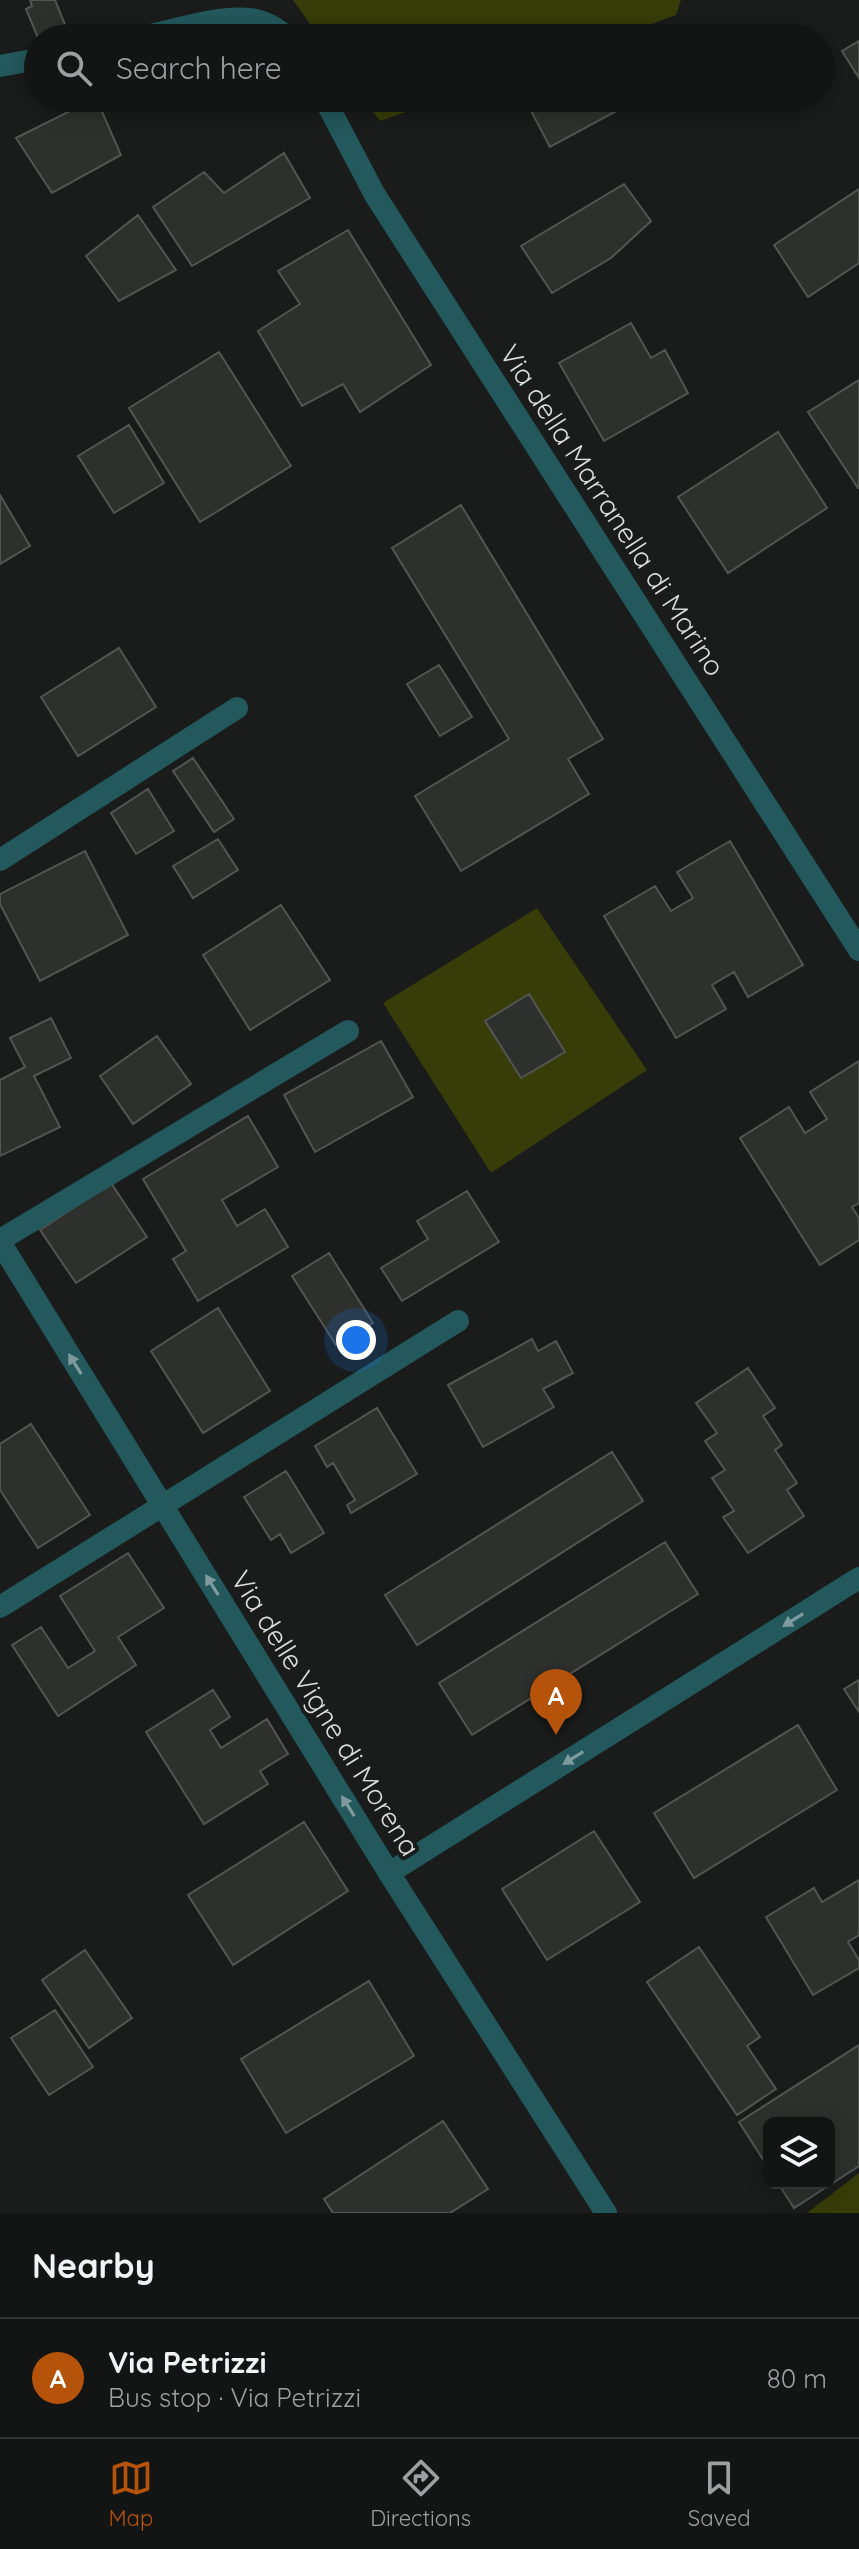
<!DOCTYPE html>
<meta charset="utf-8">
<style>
:root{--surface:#131514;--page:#1c1e1d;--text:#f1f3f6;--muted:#9d9fa0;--line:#323434;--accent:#b45309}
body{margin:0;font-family:Quicksand,sans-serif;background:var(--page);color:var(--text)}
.controls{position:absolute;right:24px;bottom:24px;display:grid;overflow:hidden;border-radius:12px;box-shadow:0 4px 20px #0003}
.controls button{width:72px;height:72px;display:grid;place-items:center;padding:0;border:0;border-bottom:2px solid var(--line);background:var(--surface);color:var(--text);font:40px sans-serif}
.you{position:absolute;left:356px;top:1340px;width:28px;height:28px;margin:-20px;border:6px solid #fff;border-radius:50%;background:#1a73e8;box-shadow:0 0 0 12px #1a73e833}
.badge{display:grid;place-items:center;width:52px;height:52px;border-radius:50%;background:var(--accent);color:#fff;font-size:26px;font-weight:700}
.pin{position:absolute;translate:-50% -66px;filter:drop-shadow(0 2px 4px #0008)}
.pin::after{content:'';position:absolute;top:42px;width:28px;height:24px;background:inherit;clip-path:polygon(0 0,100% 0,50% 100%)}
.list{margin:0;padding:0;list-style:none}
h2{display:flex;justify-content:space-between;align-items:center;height:104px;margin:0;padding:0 32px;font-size:34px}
h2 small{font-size:26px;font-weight:400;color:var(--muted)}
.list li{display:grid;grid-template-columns:52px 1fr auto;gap:24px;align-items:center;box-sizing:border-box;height:120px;padding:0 32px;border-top:2px solid var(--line)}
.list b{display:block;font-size:30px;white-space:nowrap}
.list p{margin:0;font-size:26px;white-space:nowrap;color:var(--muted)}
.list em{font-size:26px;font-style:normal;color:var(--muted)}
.icon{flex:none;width:44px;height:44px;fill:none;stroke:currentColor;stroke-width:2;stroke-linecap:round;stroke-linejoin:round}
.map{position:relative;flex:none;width:859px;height:2213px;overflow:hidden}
.search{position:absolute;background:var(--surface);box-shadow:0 4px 20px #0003;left:24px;right:24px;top:24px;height:88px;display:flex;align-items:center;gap:20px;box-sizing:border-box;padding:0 28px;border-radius:44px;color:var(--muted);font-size:30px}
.sheet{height:224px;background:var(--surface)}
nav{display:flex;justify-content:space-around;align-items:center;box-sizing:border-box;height:112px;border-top:2px solid var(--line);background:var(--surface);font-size:22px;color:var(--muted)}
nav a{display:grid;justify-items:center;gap:4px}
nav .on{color:var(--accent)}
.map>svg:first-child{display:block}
.green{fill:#373c08}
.building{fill:#2e302e;stroke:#535553;stroke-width:2}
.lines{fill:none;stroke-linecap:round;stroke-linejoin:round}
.minor{stroke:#23585c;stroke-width:22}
.tertiary{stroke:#23585c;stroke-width:22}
.oneway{fill:#7f9a9c}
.labels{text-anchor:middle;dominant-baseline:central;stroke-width:8;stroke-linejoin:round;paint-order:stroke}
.street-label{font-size:28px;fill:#dbdddc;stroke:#191c1b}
</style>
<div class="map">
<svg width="859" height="2213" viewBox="0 0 859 2213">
<rect width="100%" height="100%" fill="#191c1b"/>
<path class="green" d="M 293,0 L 681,0 L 676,15 L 613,38 L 320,38 Z
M 363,98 L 445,98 L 380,121 Z
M 537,908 L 647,1070 L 491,1173 L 383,1003 Z
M 859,2173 L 859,2213 L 807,2213 Z"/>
<path class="building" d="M 30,0 L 55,0 L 66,27 L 38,38 L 26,9 L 32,6 Z
M 859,41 L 859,78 L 842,51 Z
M 96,98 L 121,155 L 52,193 L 16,138 Z
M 549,98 L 614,98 L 620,109 L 550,147 L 530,109 Z
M 284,153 L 310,198 L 192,266 L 153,207 L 204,172 L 224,193 Z
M 624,184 L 651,221 L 611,258 L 552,293 L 521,246 Z
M 859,189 L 859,263 L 808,297 L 774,245 Z
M 138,215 L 176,270 L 119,301 L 86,256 Z
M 348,230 L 431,365 L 360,412 L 343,384 L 302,406 L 258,331 L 300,304 L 278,271 Z
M 631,323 L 651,358 L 665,350 L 688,393 L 604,441 L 559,363 Z
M 219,352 L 291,466 L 200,522 L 129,408 Z
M 859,380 L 859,488 L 858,488 L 808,412 Z
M 129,425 L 164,483 L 114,513 L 78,456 Z
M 778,432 L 827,508 L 728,573 L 678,497 Z
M 0,495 L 30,546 L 0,564 Z
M 461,505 L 603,739 L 568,759 L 589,794 L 461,871 L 415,796 L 509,739 L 392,548 Z
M 119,648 L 156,707 L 78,756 L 41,697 Z
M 439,665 L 472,717 L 440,736 L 407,684 Z
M 193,758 L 234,819 L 214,832 L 173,771 Z
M 148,789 L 174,831 L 136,854 L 111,813 Z
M 218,839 L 238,870 L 193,898 L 173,866 Z
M 730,841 L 803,965 L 748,997 L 734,972 L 712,985 L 726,1009 L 676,1038 L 604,916 L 655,886 L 671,911 L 693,898 L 677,872 Z
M 85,851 L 128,935 L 40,981 L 0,904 L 0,894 Z
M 281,905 L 330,980 L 250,1030 L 203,955 Z
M 529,994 L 565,1052 L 521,1078 L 485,1021 Z
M 51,1018 L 71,1058 L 34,1076 L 60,1127 L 0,1156 L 0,1080 L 25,1067 L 10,1038 Z
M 157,1036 L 191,1084 L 133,1124 L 100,1076 Z
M 381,1041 L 413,1097 L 315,1152 L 284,1095 Z
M 859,1061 L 859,1203 L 852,1207 L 859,1218 L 859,1240 L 820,1265 L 740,1138 L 789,1107 L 805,1133 L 827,1119 L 810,1092 Z
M 248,1116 L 278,1167 L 222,1200 L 237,1226 L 265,1209 L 288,1247 L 198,1301 L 173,1259 L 186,1251 L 143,1179 Z
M 111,1183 L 147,1237 L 76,1283 L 40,1230 Z
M 467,1191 L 499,1242 L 402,1301 L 381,1268 L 428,1239 L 417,1221 Z
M 329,1253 L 373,1323 L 336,1345 L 292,1276 Z
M 218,1308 L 270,1391 L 203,1433 L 151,1351 Z
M 532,1339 L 538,1351 L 556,1341 L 573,1373 L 543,1389 L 554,1407 L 483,1447 L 448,1385 Z
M 748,1368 L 775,1408 L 763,1416 L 782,1445 L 775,1450 L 797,1483 L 787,1490 L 804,1516 L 748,1553 L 723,1517 L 734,1511 L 712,1478 L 725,1470 L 705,1441 L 717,1433 L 696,1403 Z
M 377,1408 L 417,1474 L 351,1513 L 347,1505 L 355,1500 L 333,1463 L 327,1467 L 315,1446 Z
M 31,1424 L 90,1515 L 38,1548 L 0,1490 L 0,1444 Z
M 612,1452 L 643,1501 L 417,1645 L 385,1595 Z
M 286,1471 L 324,1533 L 291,1553 L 280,1534 L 271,1540 L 244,1497 Z
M 665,1542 L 698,1594 L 472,1735 L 439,1683 Z
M 128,1553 L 164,1608 L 118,1637 L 136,1665 L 58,1716 L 12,1645 L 41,1627 L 68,1668 L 95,1651 L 60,1596 Z
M 859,1680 L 859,1712 L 844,1689 Z
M 213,1690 L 230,1717 L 210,1730 L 221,1748 L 267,1719 L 288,1754 L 260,1771 L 268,1784 L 204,1824 L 146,1732 Z
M 798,1725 L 837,1790 L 694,1878 L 654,1813 Z
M 304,1822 L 348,1891 L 233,1965 L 188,1895 Z
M 594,1831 L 640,1902 L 547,1960 L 502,1889 Z
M 859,1880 L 859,1935 L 848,1942 L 859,1960 L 859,1968 L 813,1995 L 766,1917 L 814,1888 L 822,1902 Z
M 699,1947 L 760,2037 L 747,2046 L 776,2089 L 737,2115 L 647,1982 Z
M 85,1950 L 132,2018 L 89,2048 L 42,1980 Z
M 369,1981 L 414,2056 L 286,2133 L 241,2059 Z
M 55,2010 L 93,2067 L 49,2095 L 11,2038 Z
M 859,2045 L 859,2166 L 794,2208 L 778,2183 L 829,2183 L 829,2123 L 769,2123 L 769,2169 L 739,2122 Z
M 443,2121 L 488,2189 L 450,2213 L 333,2213 L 324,2199 Z"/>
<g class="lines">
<path class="minor" d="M 137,38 C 167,32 220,15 249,19 C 265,20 277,28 288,38
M 0,66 L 38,59
M 324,98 L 375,195 L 859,950
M 0,860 L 237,708
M 0,1240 L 348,1031
M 0,1242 L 389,1873
M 0,1607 L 458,1321"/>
<path class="tertiary" d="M 606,2213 L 389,1873 L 859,1578"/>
</g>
<defs><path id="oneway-solid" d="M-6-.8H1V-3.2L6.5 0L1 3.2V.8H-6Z" transform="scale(2)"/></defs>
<g class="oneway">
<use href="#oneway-solid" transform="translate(75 1364) rotate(-122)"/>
<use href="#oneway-solid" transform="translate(212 1585) rotate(-122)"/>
<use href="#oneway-solid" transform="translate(793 1620) rotate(148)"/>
<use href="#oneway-solid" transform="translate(573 1758) rotate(148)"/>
<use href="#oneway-solid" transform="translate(348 1806) rotate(-122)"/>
</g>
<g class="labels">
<g class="street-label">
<text transform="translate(613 510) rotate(57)">Via della Marranella di Marino</text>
<text transform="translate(326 1713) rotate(58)">Via delle Vigne di Morena</text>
</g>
</g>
</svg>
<div class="controls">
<button><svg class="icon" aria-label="layers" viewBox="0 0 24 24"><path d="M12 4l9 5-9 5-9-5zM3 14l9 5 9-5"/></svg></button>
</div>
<div class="you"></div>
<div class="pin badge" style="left:556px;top:1735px">A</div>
<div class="search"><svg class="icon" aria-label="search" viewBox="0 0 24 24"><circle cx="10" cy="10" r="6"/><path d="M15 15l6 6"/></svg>Search here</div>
</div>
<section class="sheet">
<h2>Nearby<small></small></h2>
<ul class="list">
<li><span class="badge">A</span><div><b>Via Petrizzi</b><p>Bus stop · Via Petrizzi</p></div><em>80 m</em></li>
</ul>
</section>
<nav>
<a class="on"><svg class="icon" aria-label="map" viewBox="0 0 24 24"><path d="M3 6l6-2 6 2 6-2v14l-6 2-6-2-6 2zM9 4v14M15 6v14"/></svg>Map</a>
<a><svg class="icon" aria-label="directions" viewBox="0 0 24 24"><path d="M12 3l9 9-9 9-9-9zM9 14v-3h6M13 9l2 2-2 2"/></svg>Directions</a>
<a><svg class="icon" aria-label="saved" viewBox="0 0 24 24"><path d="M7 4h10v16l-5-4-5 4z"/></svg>Saved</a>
</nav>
